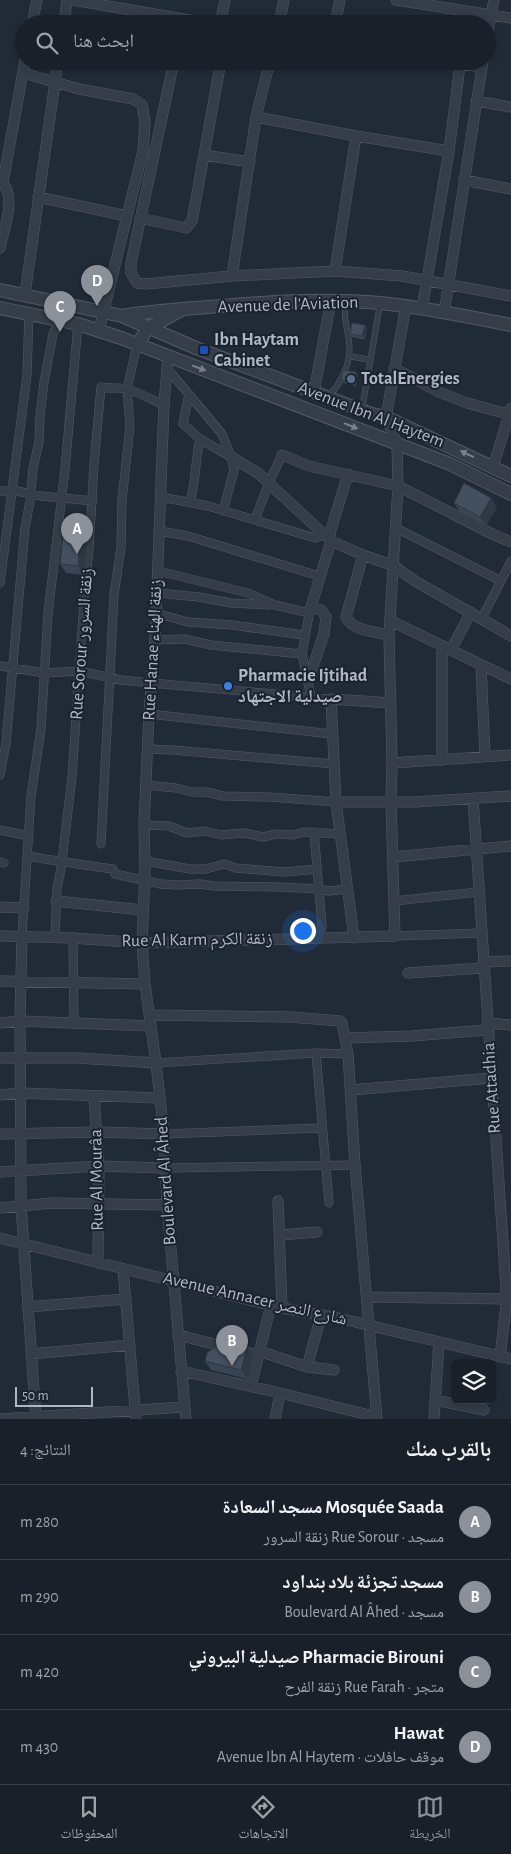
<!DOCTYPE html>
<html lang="ar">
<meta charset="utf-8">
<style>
:root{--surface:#19202a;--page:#262d36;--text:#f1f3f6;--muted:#9fa3a8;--line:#373e47;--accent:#8c9099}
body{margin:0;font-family:"Alegreya Sans","Noto Naskh Arabic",sans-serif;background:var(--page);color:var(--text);direction:rtl}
.controls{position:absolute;right:15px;bottom:15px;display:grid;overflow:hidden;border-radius:8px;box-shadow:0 2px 8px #0003}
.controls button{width:45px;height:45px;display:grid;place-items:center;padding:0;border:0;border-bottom:1px solid var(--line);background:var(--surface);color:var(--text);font:25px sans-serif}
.scale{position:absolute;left:15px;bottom:12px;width:78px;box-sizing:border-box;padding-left:5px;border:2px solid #afb7c5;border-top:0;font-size:14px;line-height:18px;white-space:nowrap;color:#afb7c5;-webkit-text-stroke:4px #1a222d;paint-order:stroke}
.you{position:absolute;left:302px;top:930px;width:18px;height:18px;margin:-12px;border:4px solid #fff;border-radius:50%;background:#1a73e8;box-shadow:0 0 0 8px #1a73e833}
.badge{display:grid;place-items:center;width:32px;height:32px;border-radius:50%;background:var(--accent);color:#fff;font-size:16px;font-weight:700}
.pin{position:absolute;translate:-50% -41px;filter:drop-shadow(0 1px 2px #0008)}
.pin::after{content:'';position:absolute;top:26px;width:18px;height:15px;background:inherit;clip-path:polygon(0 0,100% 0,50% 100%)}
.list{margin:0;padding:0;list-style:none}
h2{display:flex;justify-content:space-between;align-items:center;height:65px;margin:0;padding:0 20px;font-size:21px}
h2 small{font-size:16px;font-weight:400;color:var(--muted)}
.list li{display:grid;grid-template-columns:32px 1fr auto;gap:15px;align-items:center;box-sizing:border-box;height:75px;padding:0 20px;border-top:1px solid var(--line)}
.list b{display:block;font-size:19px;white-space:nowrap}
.list p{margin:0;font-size:16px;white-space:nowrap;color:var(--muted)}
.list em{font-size:16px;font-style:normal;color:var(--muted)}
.icon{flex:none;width:28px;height:28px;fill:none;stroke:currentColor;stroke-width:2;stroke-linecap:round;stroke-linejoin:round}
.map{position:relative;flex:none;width:511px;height:1419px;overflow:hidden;direction:ltr}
.search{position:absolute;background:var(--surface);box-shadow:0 2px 8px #0003;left:15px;right:15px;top:15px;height:55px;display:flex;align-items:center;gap:12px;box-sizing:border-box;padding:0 18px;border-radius:28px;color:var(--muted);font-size:19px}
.sheet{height:365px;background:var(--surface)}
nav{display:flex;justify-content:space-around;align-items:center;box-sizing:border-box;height:70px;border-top:1px solid var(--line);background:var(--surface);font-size:14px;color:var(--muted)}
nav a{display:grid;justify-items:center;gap:2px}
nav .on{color:var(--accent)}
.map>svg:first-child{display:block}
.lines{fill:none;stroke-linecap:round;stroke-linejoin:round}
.service-casing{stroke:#525a66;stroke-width:6}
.pedestrian-casing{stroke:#525a66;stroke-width:9}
.minor-casing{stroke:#525a66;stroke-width:11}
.tertiary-casing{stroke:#525a66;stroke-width:14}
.service{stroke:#343d48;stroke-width:5}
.pedestrian{stroke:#343d48;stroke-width:8}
.minor{stroke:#343d48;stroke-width:10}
.tertiary{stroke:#343d48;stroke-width:12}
.wall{fill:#3a4553}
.shaded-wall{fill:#303843}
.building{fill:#445060;stroke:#303843}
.oneway{fill:#78808d}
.transit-dot{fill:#1a4fb4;stroke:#1a222d;stroke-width:2}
.service-dot{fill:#5c6f8a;stroke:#1a222d;stroke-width:2}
.shop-dot{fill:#3f7fe0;stroke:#1a222d;stroke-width:2}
.labels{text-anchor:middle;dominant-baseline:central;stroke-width:4;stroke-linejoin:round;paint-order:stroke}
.street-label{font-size:18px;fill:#afb7c5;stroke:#1a222d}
.poi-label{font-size:18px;font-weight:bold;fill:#afb7c5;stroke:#1a222d;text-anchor:start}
</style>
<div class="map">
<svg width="511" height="1419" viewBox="0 0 511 1419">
<rect width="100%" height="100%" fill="#212b38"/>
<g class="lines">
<defs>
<path id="service" d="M 349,356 L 371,360
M 328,397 C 342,382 352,362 349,341 C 347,327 343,317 346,302
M 362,409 L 380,304"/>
<path id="pedestrian" d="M 166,374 L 168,371 L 172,374 L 222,434 L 231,457
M 189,394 L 183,424 L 200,439 L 231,457 L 234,470 L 223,511
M 0,491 L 17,491 L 41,496 L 93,501
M 161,497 L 208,506 L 315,538 L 323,535
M 190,502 C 196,482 195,460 200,439
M 255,519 L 271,478 L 282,455
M 396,528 L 501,581
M 159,531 L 188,536 L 319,576
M 158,571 L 248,593 L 275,605 L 309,613
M 0,583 L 27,375 L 29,313
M 157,593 L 199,597 L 231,603 L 269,605
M 310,609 L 302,654 L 311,697
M 155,613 L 188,622 L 232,625 L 304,635
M 482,618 L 511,561
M 155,640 L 184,639 L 211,645 L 302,654
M 0,666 L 45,673 L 79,671 L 121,680 L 151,683 L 331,699
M 149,714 L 332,734
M 148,749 L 173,750 L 334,764
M 0,775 L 6,743 L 25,528 L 30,501 L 33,469 L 39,442 L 40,416 L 44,382 L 53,334 L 60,320
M 145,785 L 176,788 L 192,792 L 206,792 L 223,796 L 270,797 L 336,802
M 144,825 L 169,826 L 187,833 L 205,831 L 221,835 L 244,833 L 263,837 L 276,834 L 293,835 L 304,832 L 340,834
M 0,830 L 29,836
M 314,832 L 322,926 L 319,938
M 101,844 L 114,595 L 121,547 L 122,500 L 130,426 L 127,389 L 137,345
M 28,856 C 56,861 84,865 113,869 L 115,874 L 161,884 L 177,885 L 200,884 L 214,886 L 280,887 L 319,889 L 329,891 L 348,889
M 145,861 L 190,869 L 206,869 L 224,864 L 236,868 L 284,872 L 318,869
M 0,862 L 4,863
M 394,901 L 478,892
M 22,936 L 31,796 L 41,729 L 48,614 L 65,469 L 78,324
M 395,936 L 481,933
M 55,938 L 57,888 L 61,869 L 72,777 L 85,586 L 89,550 L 94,464 L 101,387 C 110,389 118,387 126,389 C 139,392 152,400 164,405
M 73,938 L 74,1023
M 316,1053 L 329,1203
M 156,1063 L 316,1053 L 348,1054
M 164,1134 L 322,1128
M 165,1168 L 355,1165"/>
<path id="minor" d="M 73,0 L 213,24
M 396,0 L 511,18
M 32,24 L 37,0
M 64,24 L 67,0
M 220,24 L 225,0
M 279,24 L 284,0
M 335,24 L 340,0
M 487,36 L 494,0
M 174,61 L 131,263 L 131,273 L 137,283 L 146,284 L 232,276 L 335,271
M 438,61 L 482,67
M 23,73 L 79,89 L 133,99 L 142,105 L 145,122 L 143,151 L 99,330
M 476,101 L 511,107
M 256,117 L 356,136 L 449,151
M 356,136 L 335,271 L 402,276 L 511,296
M 204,155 L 250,162
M 0,180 C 18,195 4,228 0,248
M 464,180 L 511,189
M 3,182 L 25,61
M 38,197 L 127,216
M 140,218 L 186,228 L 192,221 L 221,61
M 232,276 L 256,117 L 270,61
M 25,294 L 58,61
M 422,309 L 449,151 L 460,65
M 444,313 L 483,61
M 168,357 L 164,405 L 155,640 L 149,714 L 144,825 L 145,871 L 142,943 L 145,984 L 156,1063 L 164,1134 L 167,1205 L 186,1419
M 394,368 L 439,392 L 467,403 L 511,415
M 314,392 L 331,300
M 282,455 L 309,466 L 398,486 L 494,535 L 511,542
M 231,457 L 258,473 L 331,541 L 363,555 L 346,617 C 353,631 375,632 389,635
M 493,467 L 511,408
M 363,555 L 394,566 L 415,581 L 511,636
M 391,621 L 511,679
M 442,646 L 442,760
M 451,650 L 471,612
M 481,665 L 485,756
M 308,681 L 324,634 L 326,617 L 321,610 L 311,607 L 331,541 L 330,533 L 348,474
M 392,763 L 511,755
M 473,799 L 506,1287 L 506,1306 L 500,1357
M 336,802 L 415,802 L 511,796
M 393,857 L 511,846
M 56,901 L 143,910
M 0,907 L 24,908
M 0,936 L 73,938 L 142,943 L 395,936 L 391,802 L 392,763 L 389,635 L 398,486 L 397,444 L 386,417 L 406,306
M 22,936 L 20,1021 L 21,1206 L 36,1419
M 354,938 L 336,802 L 331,699 L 391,703
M 483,962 L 511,961
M 408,973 L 483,968
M 0,981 L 145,984
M 150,1015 L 290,1017 L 340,1021 L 342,1023 L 348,1054 L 355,1165 L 377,1419
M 0,1023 L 20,1021 L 151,1026
M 487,1023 L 511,1025
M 346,1038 L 412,1036 L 487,1030
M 0,1058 L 78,1058 L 156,1063
M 351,1090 L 491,1078
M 0,1095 L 20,1093 L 160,1098
M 94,1096 L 99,1166 L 98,1263
M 0,1134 L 97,1132 L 164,1134
M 0,1172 L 99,1166 L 165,1168
M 278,1201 L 282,1308
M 0,1208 L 52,1203 L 167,1205
M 280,1235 L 317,1232
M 0,1238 L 282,1308 L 334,1317 L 511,1359
M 123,1269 L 136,1419
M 367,1297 L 511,1299
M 27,1307 L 126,1299
M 178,1335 L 258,1355
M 259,1351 L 307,1367 L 334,1370
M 31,1354 L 130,1345
M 307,1367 L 321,1316
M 181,1371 L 280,1393 L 377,1417
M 251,1386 L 271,1305
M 435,1400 L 484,1410
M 0,1419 L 184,1407
M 275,1419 L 280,1393
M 434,1419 L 439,1342"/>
<path id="tertiary" d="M 0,290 L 122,316 L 196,348 L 372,414 L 386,417 L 511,476
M 0,308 L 78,324 L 121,338 L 450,464 L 511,494
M 122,316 C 151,311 180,309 209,307 C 266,302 322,298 380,303 C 424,307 468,317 511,325
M 137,345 L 148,328 L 181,310"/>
</defs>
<use href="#service" class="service-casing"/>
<use href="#pedestrian" class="pedestrian-casing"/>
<use href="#minor" class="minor-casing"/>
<use href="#tertiary" class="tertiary-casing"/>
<use href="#service" class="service"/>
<use href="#pedestrian" class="pedestrian"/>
<use href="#minor" class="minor"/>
<use href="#tertiary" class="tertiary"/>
</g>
<path class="wall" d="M 367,328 L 365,340 L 352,337 L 350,334 Z
M 358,375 L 356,386 L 343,383 L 341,380 Z
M 491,498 L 497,507 L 486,526 L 460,512 L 454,503 Z
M 88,536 L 84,575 L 66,573 L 60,564 Z
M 247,1348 L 253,1357 L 248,1379 L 211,1370 L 205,1361 Z"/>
<path class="shaded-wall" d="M 365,325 L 367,328 L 365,340 L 362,336 Z
M 356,372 L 358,375 L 356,386 L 354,383 Z
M 491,498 L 497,507 L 486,526 L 480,517 Z
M 81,527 L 88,536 L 84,575 L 78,566 Z
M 247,1348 L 253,1357 L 248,1379 L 241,1370 Z"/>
<path class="building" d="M 352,323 L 365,325 L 362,336 L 350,334 Z
M 343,370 L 356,372 L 354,383 L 341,380 Z
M 464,483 L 491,498 L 480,517 L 454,503 Z
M 64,525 L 81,527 L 78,566 L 60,564 Z
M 223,1341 L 247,1348 L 241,1370 L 205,1361 L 207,1353 Z"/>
<defs><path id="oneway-solid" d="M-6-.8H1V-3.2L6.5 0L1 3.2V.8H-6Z" transform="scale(1.25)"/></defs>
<g class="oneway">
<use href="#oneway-solid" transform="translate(199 368) rotate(21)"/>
<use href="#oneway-solid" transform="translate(351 426) rotate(22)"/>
<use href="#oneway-solid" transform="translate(467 454) rotate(-155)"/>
</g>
<rect class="transit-dot" x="199" y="345" width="10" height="10" rx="2.5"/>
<circle class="service-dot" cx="351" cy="379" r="5"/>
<circle class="shop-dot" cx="228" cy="686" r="5"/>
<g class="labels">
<g class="street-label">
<text transform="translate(288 305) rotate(-2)">Avenue de l'Aviation</text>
<text transform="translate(371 415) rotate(21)">Avenue Ibn Al Haytem</text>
<text transform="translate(82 644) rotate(-86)">Rue Sorour زنقة السرور</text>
<text transform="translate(153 650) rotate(-87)">Rue Hanae زنقة الهناء</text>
<text transform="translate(197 940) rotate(-1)">Rue Al Karm زنقة الكرم</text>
<text transform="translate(492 1088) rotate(-94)">Rue Attadhia</text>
<text transform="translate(97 1180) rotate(-91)">Rue Al Mourâa</text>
<text transform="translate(166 1181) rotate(-94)">Boulevard Al Âhed</text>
<text transform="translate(255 1299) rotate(13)">Avenue Annacer شارع النصر</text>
</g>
<g class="poi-label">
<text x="214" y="340">Ibn Haytam<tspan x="214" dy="21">Cabinet</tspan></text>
<text x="361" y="379">TotalEnergies</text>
<text x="238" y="676">Pharmacie Ijtihad<tspan x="238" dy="21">صيدلية الاجتهاد</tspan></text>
</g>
</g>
</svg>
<div class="controls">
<button><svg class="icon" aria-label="layers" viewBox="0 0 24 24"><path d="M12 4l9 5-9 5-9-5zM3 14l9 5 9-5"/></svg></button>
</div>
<div class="scale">50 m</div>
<div class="you"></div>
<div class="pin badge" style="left:77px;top:554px">A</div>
<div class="pin badge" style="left:232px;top:1366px">B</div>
<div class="pin badge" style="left:60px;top:332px">C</div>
<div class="pin badge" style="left:97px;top:306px">D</div>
<div class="search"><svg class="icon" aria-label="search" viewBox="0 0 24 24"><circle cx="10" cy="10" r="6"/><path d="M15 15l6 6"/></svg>ابحث هنا</div>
</div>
<section class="sheet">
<h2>بالقرب منك<small>النتائج: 4</small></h2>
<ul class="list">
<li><span class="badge">A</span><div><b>Mosquée Saada مسجد السعادة</b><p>مسجد · Rue Sorour زنقة السرور</p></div><em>280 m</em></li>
<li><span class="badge">B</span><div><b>مسجد تجزئة بلاد بنداود</b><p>مسجد · Boulevard Al Âhed</p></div><em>290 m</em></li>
<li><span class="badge">C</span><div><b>Pharmacie Birouni صيدلية البيروني</b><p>متجر · Rue Farah زنقة الفرح</p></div><em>420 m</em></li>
<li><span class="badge">D</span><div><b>Hawat</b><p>موقف حافلات · Avenue Ibn Al Haytem</p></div><em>430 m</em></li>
</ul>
</section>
<nav>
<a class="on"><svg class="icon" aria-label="map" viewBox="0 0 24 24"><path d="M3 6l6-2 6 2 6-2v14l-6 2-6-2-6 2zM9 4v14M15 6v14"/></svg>الخريطة</a>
<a><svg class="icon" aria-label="directions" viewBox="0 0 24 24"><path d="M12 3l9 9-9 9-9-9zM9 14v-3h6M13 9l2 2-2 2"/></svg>الاتجاهات</a>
<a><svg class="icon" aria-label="saved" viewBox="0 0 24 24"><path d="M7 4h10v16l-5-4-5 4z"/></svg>المحفوظات</a>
</nav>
